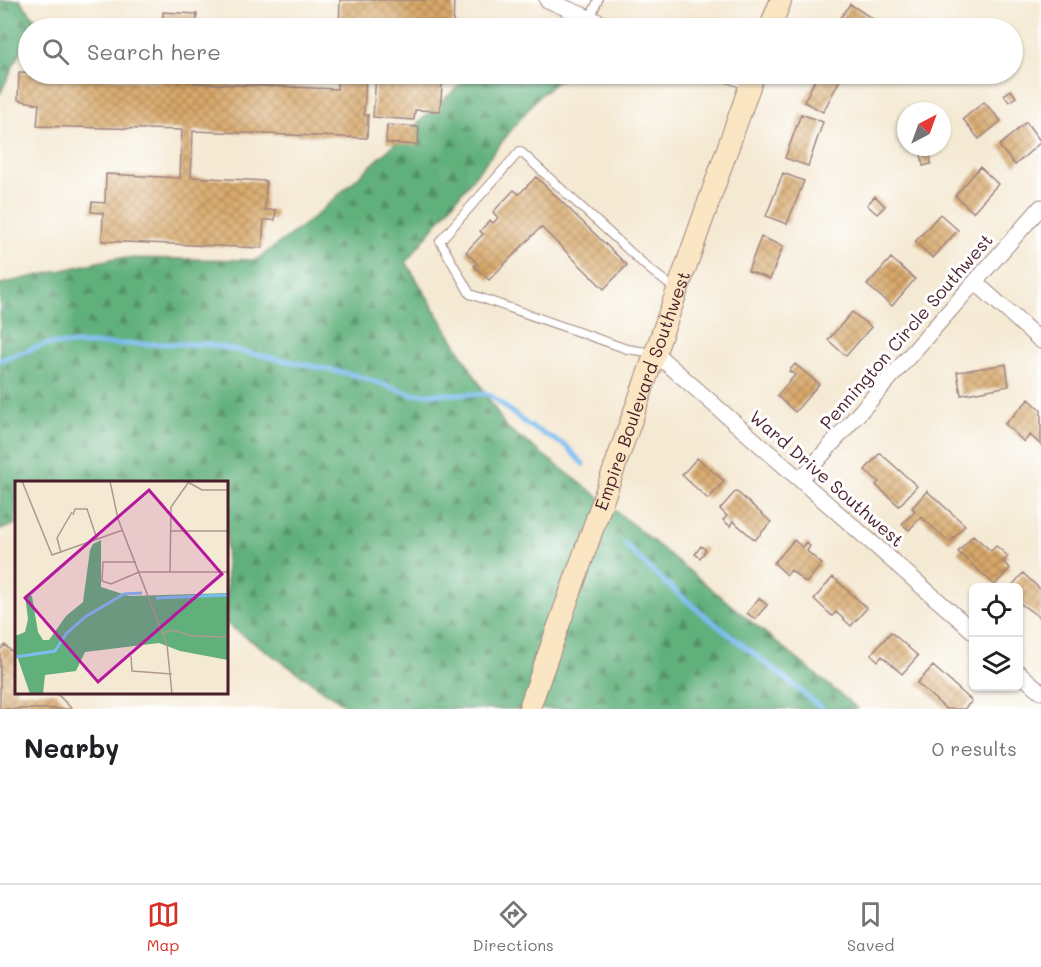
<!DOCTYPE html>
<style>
:root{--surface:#fff;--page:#f2f2f2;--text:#202124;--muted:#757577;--line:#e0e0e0;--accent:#d93025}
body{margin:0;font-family:Mali,sans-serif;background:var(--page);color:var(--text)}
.controls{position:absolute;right:18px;bottom:18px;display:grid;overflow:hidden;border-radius:9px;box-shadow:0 2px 4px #0004}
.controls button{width:54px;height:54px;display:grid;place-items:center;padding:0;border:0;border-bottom:2px solid var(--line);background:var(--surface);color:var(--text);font:30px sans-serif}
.compass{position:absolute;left:897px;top:102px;width:54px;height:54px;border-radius:50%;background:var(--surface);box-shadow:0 2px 4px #0004;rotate:41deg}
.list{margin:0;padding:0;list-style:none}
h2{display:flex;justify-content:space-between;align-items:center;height:78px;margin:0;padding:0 24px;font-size:26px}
h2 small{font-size:20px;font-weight:400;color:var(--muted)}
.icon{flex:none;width:33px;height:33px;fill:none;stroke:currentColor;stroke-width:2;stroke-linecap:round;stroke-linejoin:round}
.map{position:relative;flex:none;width:1041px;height:709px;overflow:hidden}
.search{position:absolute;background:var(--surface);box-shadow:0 2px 4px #0004;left:18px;right:18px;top:18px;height:66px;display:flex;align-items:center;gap:15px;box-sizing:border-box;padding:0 21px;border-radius:33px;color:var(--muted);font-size:22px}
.sheet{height:174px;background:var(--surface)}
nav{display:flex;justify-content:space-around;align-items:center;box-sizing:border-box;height:84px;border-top:2px solid var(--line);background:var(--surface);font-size:16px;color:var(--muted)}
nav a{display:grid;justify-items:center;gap:3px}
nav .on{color:var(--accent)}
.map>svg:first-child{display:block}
.forest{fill:url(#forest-firs);stroke:#566853;stroke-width:1.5}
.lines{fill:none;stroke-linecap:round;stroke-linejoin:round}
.stream{stroke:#7cbcf0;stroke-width:5}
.building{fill:url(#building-cross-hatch)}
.lane-casing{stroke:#9f847f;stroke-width:10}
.street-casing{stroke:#9f847f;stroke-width:17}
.secondary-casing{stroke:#9f847f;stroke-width:23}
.lane{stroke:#fff;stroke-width:8}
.street{stroke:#fff;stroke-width:15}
.secondary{stroke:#fbe6c4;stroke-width:21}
.labels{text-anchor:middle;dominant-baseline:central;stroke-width:6;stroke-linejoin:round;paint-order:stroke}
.street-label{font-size:18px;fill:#4a1f2b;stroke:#fff}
.inset-river{fill:none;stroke:#7cbcf0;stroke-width:3}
.inset-road{fill:none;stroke:#b09890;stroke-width:1.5}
.view{fill:#b5179e;fill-opacity:0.15;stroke:#b5179e;stroke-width:3}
.inset-edge{fill:none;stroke:#4a1f2b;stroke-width:3}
</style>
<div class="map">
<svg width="1041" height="709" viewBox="0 0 1041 709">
<defs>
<pattern id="forest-firs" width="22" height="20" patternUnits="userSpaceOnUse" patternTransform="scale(1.5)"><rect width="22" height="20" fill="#61b07b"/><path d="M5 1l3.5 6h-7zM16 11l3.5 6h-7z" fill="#528f65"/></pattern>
<pattern id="building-cross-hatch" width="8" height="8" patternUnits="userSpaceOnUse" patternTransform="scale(1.5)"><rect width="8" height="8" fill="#d8a96a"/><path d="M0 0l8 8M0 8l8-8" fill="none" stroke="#b18957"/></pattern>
</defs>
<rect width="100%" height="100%" fill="#fff"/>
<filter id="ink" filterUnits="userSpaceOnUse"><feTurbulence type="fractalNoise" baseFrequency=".0167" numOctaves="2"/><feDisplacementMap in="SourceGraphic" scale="12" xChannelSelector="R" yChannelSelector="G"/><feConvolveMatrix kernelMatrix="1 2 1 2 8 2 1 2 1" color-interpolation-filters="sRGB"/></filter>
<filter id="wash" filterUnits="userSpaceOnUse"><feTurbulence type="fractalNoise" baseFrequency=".008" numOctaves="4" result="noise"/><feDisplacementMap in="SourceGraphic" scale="24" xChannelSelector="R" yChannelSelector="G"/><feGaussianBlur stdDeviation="1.35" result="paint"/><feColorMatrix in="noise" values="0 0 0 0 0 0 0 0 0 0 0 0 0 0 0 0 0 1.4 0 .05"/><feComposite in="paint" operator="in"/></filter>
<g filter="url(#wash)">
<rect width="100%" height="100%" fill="#f4e9d3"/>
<path class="forest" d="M 0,0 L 20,0 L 35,19 L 31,28 L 28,28 L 28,35 L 0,94 Z
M 548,21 L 572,28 L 533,28 Z
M 472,74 L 567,74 L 537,98 L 406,262 L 505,426 L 599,497 L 858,709 L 351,709 L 227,624 L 226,482 L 16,482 L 16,524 L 0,530 L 0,284 L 116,258 L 256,260 L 312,219 Z"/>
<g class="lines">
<path class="stream" d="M 0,360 L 47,344 L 206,344 L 355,375 L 412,394 L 489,394 L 528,425 L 566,446 L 583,464
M 625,544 C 685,607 757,652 822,709"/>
</g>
<g id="blocks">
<path class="building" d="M 340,0 L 454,0 L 453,28 L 339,28 Z
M 850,4 L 873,19 L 867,28 L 836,28 L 838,25 L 836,24 Z
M 163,12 L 197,14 L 196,28 L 162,28 Z
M 19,72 L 160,82 L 160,74 L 194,74 L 194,83 L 337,89 L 337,74 L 366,74 L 364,115 L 368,115 L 367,138 L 193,131 L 191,177 L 266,181 L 265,210 L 276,210 L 275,220 L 264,220 L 262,248 L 102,241 L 103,213 L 91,212 L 92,202 L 105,203 L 106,174 L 180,178 L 182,130 L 37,126 L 39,104 L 18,100 Z
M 376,74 L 443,74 L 440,111 L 415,110 L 414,120 L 373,117 Z
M 818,74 L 843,74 L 823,112 L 804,102 Z
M 1011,90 L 1016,97 L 1009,102 L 1004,95 Z
M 984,102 L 1001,121 L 979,139 L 963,119 Z
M 801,114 L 823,122 L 808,166 L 785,158 Z
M 1026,122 L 1041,142 L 1015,165 L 999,146 Z
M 387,125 L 419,127 L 418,145 L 386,143 Z
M 930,152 L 931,164 L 923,166 L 921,153 Z
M 980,167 L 998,184 L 973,212 L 955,196 Z
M 783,173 L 804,181 L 787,224 L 766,216 Z
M 536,177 L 627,265 L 604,289 L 541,227 L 489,280 L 474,266 L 477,263 L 466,252 L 483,234 L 480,231 L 490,220 L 493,223 L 498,218 L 493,212 L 514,190 L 519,194 Z
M 875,196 L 885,206 L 877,214 L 867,205 Z
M 940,214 L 958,230 L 933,258 L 915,242 Z
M 761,237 L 783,246 L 770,279 L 748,271 Z
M 891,258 L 915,279 L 892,306 L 867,285 Z
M 852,312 L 871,327 L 846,356 L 828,340 Z
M 795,364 L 819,384 L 795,412 L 777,396 L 795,375 L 789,371 Z
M 1006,364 L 1009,386 L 961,395 L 957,372 Z
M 1029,399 L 1041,410 L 1041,445 L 1030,435 L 1024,442 L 1005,424 Z
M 880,453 L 917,486 L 899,506 L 876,485 L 879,482 L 865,470 Z
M 697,458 L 724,481 L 708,499 L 682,475 Z
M 736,491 L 771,522 L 755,540 L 733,521 L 730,526 L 723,520 L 727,516 L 720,509 Z
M 927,491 L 965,525 L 950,542 L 921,517 L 909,530 L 902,524 L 915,511 L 912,508 Z
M 973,535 L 991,551 L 996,546 L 1008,556 L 1003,562 L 1010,568 L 995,585 L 958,552 Z
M 794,540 L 802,547 L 806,542 L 810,546 L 807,551 L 822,564 L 806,583 L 791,570 L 787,575 L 774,563 Z
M 701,546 L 706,550 L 700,558 L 695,554 Z
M 1023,573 L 1041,590 L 1041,618 L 1018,602 L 1018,588 L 1010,588 Z
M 833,577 L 867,608 L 851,626 L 836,612 L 832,616 L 814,599 Z
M 759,598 L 767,605 L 755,619 L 747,613 Z
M 891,632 L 918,656 L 902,674 L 882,656 L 878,661 L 871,654 Z
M 5,645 L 16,656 L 16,692 L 55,692 L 72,709 L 0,709 L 0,650 Z
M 933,666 L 972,701 L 964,709 L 946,709 L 917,683 Z"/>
</g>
</g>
<g filter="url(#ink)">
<use href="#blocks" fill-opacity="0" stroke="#9f847f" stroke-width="1.5"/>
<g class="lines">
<defs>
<path id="lane" d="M 590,19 L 598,0
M 654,353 L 627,349 L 470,294 L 440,241 L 520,151 L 648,268 L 675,289"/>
<path id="street" d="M 547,0 L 613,28
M 727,74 L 751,83
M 975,282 L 1041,341
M 655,353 L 974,632
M 800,480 L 1041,207
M 1018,672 L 1041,692"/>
<g id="secondary">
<path d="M 770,28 L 781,0"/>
<path id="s1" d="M 529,709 L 754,74"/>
</g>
</defs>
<use href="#lane" class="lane-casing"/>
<use href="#street" class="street-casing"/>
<use href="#secondary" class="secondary-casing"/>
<use href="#lane" class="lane"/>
<use href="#street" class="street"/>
<use href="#secondary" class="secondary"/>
</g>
</g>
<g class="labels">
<g class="street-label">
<text transform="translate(906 331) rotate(-49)">Pennington Circle Southwest</text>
<text stroke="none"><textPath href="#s1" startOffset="338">Empire Boulevard Southwest</textPath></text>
<text transform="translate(827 478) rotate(41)">Ward Drive Southwest</text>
</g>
</g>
<g transform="translate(15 481)">
<rect width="213" height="213" fill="#f4e9d3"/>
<path d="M 86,59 L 86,106 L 114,115 L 213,112 L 213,179 L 165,170 L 144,162 L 70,171 L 61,190 L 30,194 L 28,213 L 15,213 L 0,169 L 0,155 L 10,151 L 13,138 L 10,114 L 17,115 L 23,151 L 28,159 L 34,159 L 51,135 L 68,121 L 75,69 L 78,63 Z" fill="#61b07b"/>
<path class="inset-river" d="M 141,117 L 213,114M 0,176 L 40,170 L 51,153 L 70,136 L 109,113 L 127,112"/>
<path class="inset-road" d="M 7,0 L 37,74 L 108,49M 95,0 L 103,38 L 152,164 L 157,213M 171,0 L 187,9 L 213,9M 58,34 L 60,28 L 72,28 L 82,58M 155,50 L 213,50M 46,72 L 42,57 L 57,31M 121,81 L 88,81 L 87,100 L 96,103 L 124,91 L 213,91M 155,91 L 156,26 L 173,2M 148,152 L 157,149 L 177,155 L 213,156M 116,175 L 117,190 L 157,193"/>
<path class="view" d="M 134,9 L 207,93 L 83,201 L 10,117 Z"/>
<rect width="213" height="213" class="inset-edge"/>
</g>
</svg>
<div class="controls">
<button><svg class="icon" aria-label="locate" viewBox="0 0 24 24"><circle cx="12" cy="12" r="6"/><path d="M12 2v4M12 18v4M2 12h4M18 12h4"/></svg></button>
<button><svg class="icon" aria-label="layers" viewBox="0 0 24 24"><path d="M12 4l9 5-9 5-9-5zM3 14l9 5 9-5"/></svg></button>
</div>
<svg class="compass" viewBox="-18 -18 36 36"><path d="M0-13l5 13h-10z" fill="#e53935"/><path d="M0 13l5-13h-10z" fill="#757577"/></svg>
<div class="search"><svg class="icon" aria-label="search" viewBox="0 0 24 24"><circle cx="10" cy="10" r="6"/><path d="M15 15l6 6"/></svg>Search here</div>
</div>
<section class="sheet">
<h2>Nearby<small>0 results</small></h2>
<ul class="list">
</ul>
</section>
<nav>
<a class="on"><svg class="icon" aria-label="map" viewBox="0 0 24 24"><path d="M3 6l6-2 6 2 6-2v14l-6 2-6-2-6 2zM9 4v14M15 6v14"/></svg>Map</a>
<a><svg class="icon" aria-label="directions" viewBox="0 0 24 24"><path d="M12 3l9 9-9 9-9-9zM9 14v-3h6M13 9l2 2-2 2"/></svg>Directions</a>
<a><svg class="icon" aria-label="saved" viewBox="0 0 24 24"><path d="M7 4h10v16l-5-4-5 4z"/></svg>Saved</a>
</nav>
